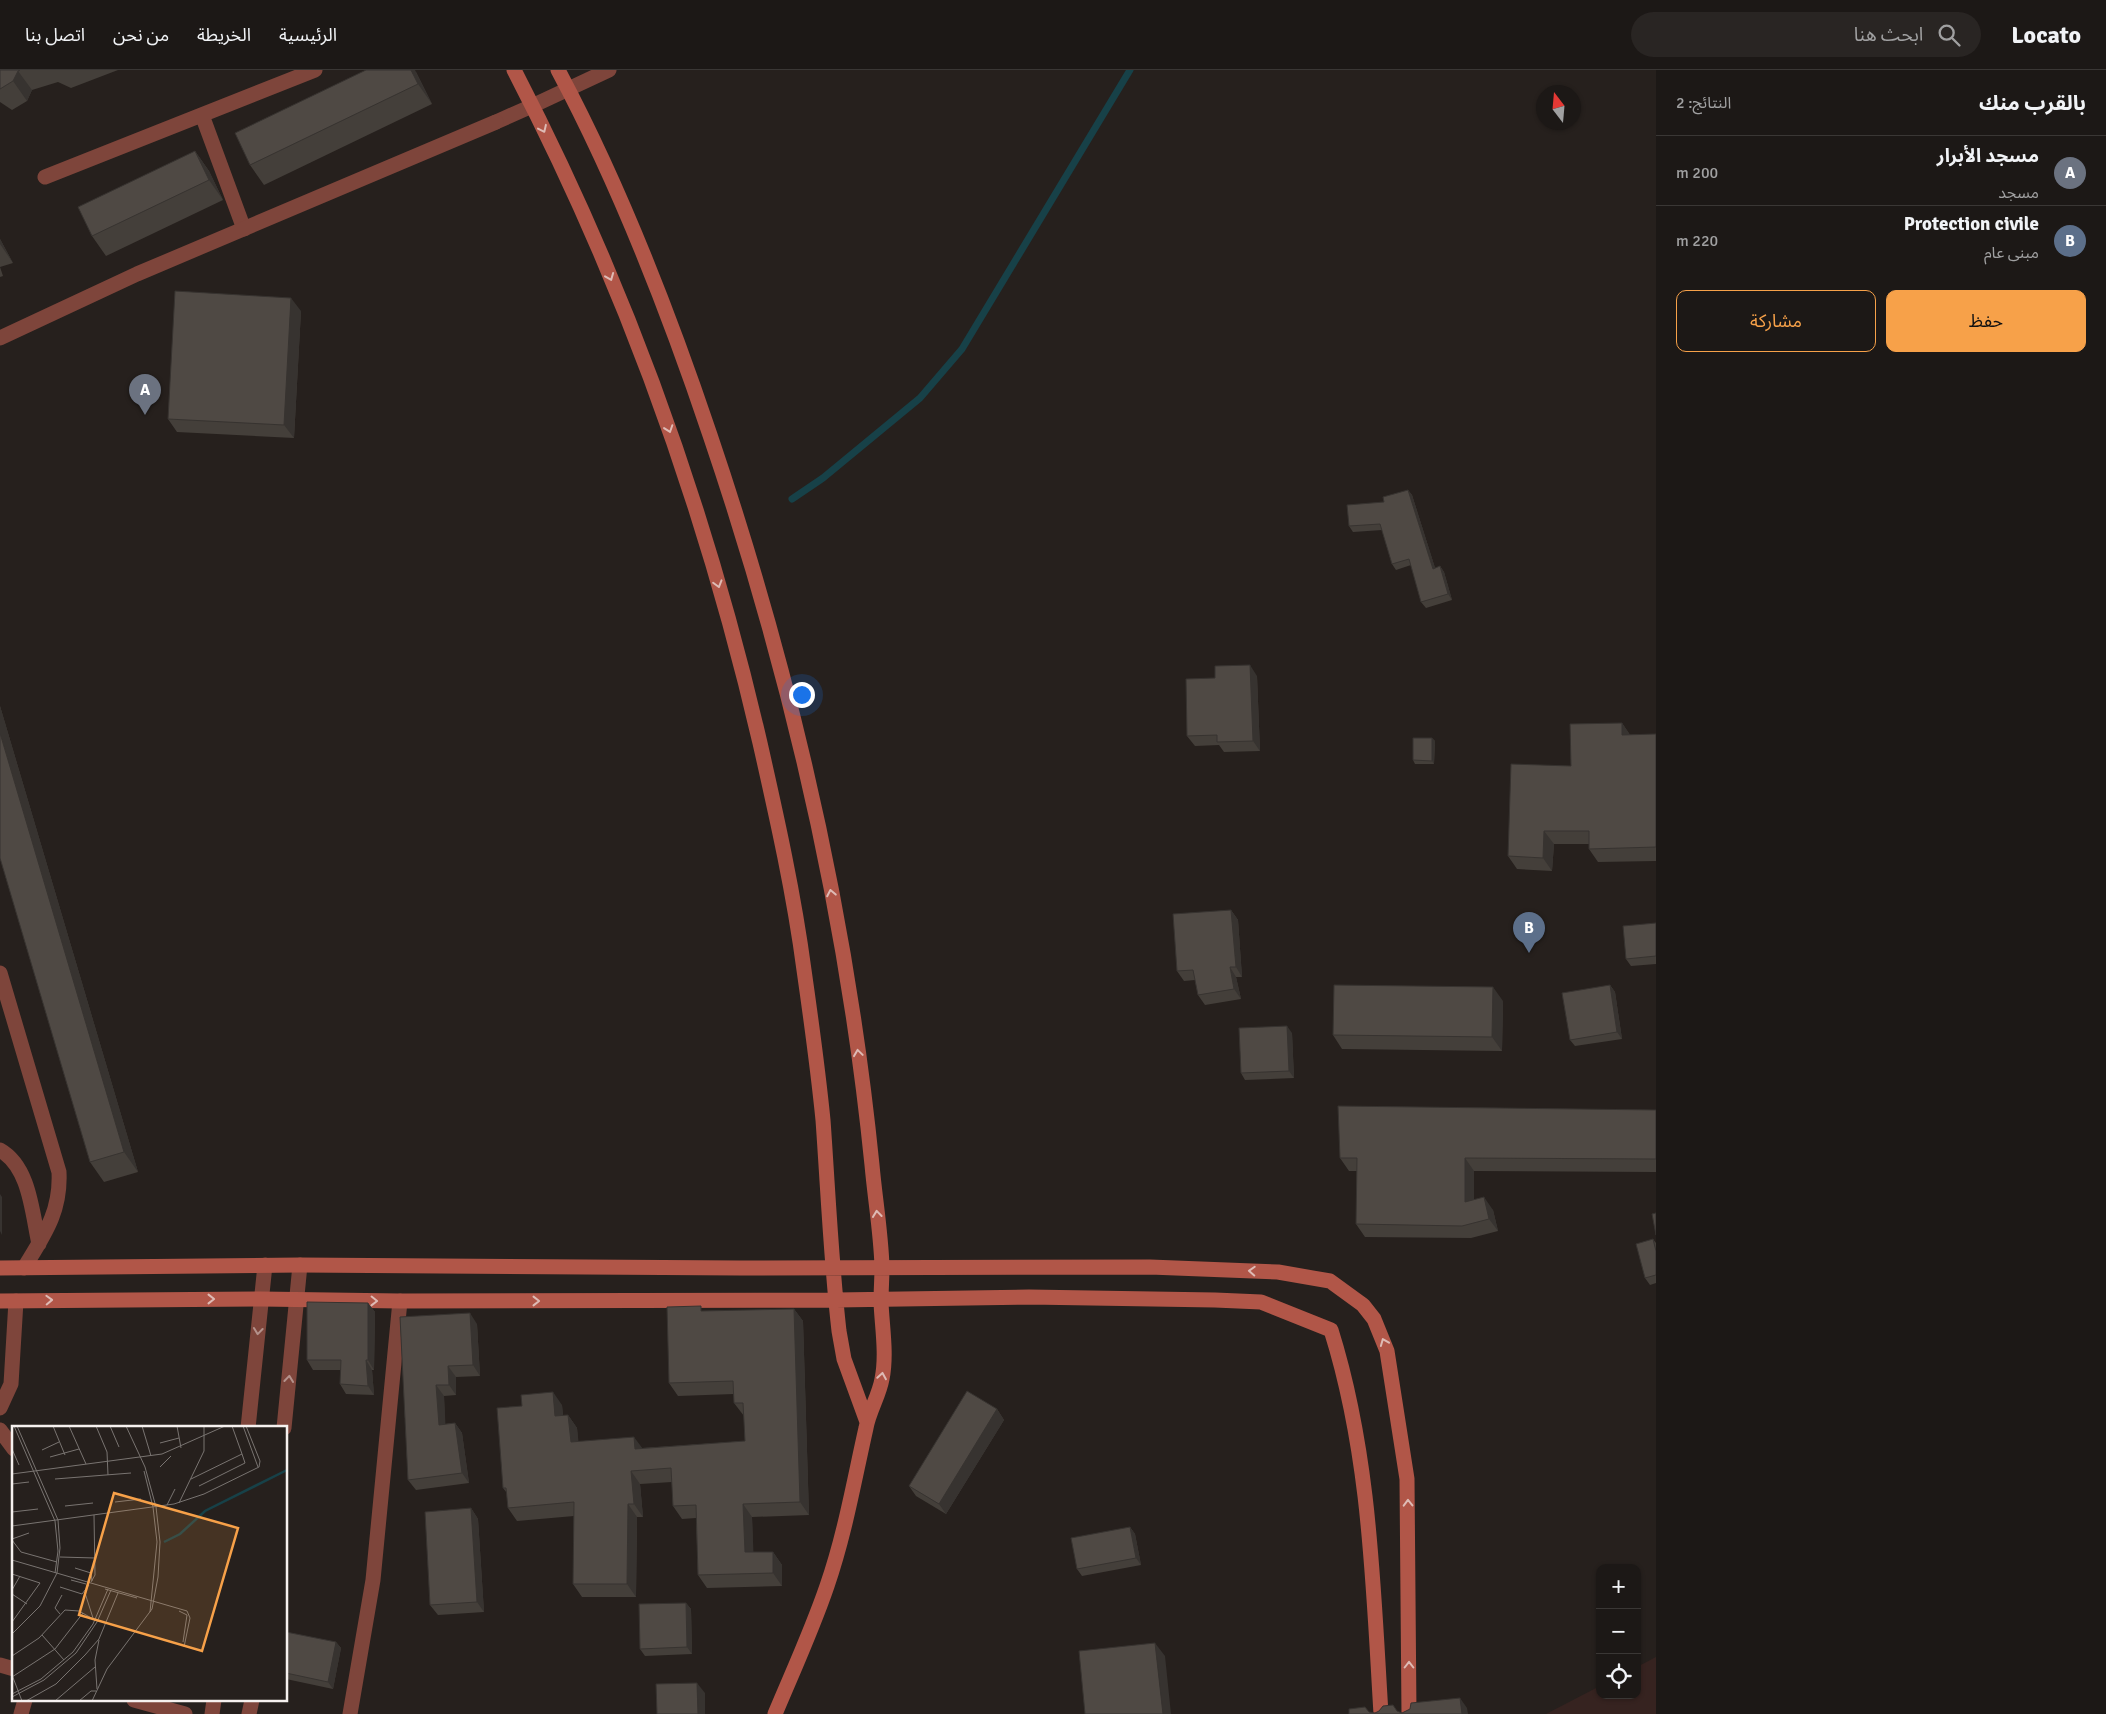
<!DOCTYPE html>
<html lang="ar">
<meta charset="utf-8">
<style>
:root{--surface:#1c1816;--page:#292523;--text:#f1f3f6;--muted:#a0a0a1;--line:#3a3735;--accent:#f7a149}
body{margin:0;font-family:Signika,"Noto Sans Arabic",sans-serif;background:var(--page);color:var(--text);direction:rtl}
.controls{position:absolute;right:15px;bottom:15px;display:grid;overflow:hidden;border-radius:10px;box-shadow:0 1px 4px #0004}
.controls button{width:45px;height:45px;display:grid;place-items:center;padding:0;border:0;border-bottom:1px solid var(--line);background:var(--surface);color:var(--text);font:25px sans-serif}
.compass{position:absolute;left:1536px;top:15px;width:45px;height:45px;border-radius:50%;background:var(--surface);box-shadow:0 1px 4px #0004;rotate:344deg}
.you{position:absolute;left:801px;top:624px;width:18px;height:18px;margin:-12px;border:4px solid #fff;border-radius:50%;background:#1a73e8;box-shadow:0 0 0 8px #1a73e833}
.badge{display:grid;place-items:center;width:32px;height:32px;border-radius:50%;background:var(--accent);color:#fff;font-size:16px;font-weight:700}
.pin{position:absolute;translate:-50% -41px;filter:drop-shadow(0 1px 2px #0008)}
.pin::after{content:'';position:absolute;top:26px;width:18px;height:15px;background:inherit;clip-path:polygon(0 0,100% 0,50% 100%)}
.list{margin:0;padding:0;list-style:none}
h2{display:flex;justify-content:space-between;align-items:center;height:65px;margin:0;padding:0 20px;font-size:21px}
h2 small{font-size:16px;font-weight:400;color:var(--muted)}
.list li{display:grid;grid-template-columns:32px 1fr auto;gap:15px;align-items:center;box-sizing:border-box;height:70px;padding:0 20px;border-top:1px solid var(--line)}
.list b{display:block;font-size:19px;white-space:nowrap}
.list p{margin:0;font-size:16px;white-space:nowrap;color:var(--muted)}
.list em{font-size:16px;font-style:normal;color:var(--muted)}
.actions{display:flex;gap:10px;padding:15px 20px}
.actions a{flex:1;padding:11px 0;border:1px solid var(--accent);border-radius:10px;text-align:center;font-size:18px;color:var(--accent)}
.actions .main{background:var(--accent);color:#111}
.icon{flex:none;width:28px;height:28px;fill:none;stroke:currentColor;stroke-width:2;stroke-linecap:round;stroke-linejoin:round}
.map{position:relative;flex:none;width:1656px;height:1644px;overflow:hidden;direction:ltr}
header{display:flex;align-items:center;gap:30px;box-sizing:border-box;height:70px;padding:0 25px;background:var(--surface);border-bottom:1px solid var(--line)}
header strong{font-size:24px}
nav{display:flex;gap:28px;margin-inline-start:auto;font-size:18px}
.search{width:350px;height:45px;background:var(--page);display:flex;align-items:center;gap:12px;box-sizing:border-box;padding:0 18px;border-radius:28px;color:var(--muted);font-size:19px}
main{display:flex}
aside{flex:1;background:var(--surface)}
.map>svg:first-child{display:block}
.medical{fill:#362320}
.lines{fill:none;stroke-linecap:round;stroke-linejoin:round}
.stream{stroke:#174148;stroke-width:7}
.minor{stroke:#7e453b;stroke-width:15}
.tertiary{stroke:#7e453b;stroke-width:15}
.secondary{stroke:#b15648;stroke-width:15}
.wall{fill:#443f3a}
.shaded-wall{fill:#373330}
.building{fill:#4f4944;stroke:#373330}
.oneway{stroke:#debbb5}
.oneway2{stroke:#b4928c}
.inset-river{fill:none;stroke:#174148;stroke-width:2.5}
.inset-road{fill:none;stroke:#797471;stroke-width:1}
.view{fill:#f7a149;fill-opacity:0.15;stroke:#f7a149;stroke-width:2.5}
.inset-edge{fill:none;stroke:#f6f1ef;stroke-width:2.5}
</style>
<header>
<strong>Locato</strong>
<div class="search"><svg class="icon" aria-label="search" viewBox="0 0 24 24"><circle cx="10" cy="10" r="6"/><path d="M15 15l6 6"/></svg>ابحث هنا</div>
<nav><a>الرئيسية</a><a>الخريطة</a><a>من نحن</a><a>اتصل بنا</a></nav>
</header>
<main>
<aside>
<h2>بالقرب منك<small>النتائج: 2</small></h2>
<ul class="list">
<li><span class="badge" style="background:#6b7280">A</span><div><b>مسجد الأبرار</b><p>مسجد</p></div><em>200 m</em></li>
<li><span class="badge" style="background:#5c6f8a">B</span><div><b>Protection civile</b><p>مبنى عام</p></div><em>220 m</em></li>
</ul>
<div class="actions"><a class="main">حفظ</a><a>مشاركة</a></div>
</aside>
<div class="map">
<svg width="1656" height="1644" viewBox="0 0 1656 1644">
<rect width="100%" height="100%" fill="#26201d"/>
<path class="medical" d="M 1656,1587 L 1656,1644 L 1546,1644 L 1600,1616 L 1600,1625 L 1637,1625 L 1637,1597 Z"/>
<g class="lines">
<path class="stream" d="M 792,429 L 823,408 L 920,328 L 962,279 L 1130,0"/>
<path class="minor" d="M 202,45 L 244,159
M 496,52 L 532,36
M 45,107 L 315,0
M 0,903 L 59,1102 C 61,1142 44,1165 24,1198
M 0,1080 C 30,1097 32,1143 39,1174
M 0,1338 L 11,1314 L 16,1231
M 0,1360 L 14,1379
M 0,1595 L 14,1599
M 134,1630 L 185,1644
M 21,1644 L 25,1630
M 350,1644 L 373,1510 L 400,1231"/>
<path class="tertiary" d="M 532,36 L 609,0
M 0,268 L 137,204 L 496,52
M 248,1358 L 265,1195
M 284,1358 L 300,1195
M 212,1644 L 214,1630
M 249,1644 L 252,1630"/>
<path class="secondary" d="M 514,0 C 624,212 706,440 760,673 C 777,748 794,824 804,900 C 811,949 818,1000 823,1050 C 828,1120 831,1191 839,1261 L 844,1289 L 867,1352
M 558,0 C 620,116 668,240 710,365 C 790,601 847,846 872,1095 C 875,1129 881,1163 882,1197 C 882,1209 881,1220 881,1232 C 882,1257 887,1284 882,1309 C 879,1326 869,1341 866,1358 C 854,1411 845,1464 827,1516 C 812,1560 793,1601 775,1644
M 0,1198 L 300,1195 L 740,1198 L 1150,1197 L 1278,1202 L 1330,1211 L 1363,1235 L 1374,1249 L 1387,1281 L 1407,1409 L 1409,1644
M 0,1231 L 261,1229 L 400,1231 L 836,1230 L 1029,1227 L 1215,1230 L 1261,1232 L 1331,1260 C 1370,1384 1373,1514 1381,1644"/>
</g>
<path class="wall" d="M 0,0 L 118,0 L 71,18 L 58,12 L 32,20 L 27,31 L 12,40 L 0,32 Z
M 416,2 L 432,34 L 264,115 L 250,95 Z
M 195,81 L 209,101 L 223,130 L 106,186 L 92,166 Z
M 0,169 L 13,193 L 0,197 L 3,206 L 0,207 Z
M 301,241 L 294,368 L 177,362 L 168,349 Z
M 1408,420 L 1412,425 L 1435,498 L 1440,496 L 1444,502 L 1452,530 L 1426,538 L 1421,532 L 1411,495 L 1396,500 L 1392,494 L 1382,460 L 1353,462 L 1349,456 L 1384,432 Z
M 1257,606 L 1260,681 L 1224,682 L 1219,675 L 1195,676 L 1187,666 L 1215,608 Z
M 0,636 L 138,1102 L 104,1112 L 90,1092 L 0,788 Z
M 1622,653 L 1630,665 L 1656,664 L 1656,791 L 1598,792 L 1589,779 L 1589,774 L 1554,774 L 1552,801 L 1517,799 L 1508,786 Z
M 1432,668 L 1435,671 L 1434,694 L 1415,694 L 1413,690 Z
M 1231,840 L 1238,850 L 1242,907 L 1236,907 L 1241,929 L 1205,935 L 1198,925 L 1195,910 L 1184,911 L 1177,901 Z
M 1656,853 L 1656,894 L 1631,896 L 1626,889 Z
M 1610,915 L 1615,922 L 1622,969 L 1575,976 L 1570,970 Z
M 1503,931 L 1502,981 L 1342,979 L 1333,965 Z
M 1292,963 L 1294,1008 L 1245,1010 L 1241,1003 Z
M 1656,1040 L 1656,1102 L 1474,1101 L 1474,1130 L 1493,1140 L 1498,1161 L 1471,1168 L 1365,1167 L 1356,1154 L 1357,1101 L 1349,1101 L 1340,1088 Z
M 1653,1169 L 1656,1173 L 1656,1213 L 1650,1215 L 1645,1208 Z
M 368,1233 L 375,1242 L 374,1300 L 372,1300 L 374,1325 L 346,1324 L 340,1314 L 340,1300 L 313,1300 L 307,1290 Z
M 794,1239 L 803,1251 L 809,1445 L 752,1447 L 753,1482 L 773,1482 L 782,1495 L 782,1516 L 707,1518 L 698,1505 L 696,1448 L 682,1449 L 673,1436 L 672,1412 L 640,1414 L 643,1447 L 637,1447 L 636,1527 L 582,1527 L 573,1514 L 574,1446 L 517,1451 L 508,1438 L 507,1423 L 503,1418 L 562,1335 L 563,1346 L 568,1345 L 577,1358 L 578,1371 L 643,1378 L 745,1371 L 744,1346 L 734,1333 L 734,1324 L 678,1326 L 669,1313 L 705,1241 Z
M 400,1247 L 477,1254 L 480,1306 L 456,1307 L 456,1325 L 444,1326 L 445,1354 L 455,1353 L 462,1363 L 469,1413 L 416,1420 L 408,1410 Z
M 997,1339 L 1004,1350 L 946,1444 L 916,1426 L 909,1416 Z
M 471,1438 L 478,1449 L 484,1542 L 438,1545 L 430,1535 Z
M 1130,1457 L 1135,1464 L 1141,1495 L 1082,1506 L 1077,1499 Z
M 686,1533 L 691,1539 L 692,1584 L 645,1586 L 640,1579 Z
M 286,1562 L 336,1572 L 341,1578 L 333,1619 L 286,1609 Z"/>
<path class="shaded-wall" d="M 411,0 L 415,0 L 432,34 L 418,14 Z
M 18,1 L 32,20 L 27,31 L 13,11 Z
M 195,81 L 209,101 L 223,130 L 209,110 Z
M 0,169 L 13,193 L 0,174 Z
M 291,228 L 301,241 L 294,368 L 284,355 Z
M 1408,420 L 1412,425 L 1437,504 L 1433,499 Z
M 1440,496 L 1444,502 L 1452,530 L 1448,524 Z
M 1250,595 L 1257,606 L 1260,681 L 1253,671 Z
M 0,636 L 138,1102 L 124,1082 L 0,663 Z
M 1622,653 L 1631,666 L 1622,665 Z
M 1432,668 L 1435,671 L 1434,694 L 1432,691 Z
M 1544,761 L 1554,774 L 1552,801 L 1543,788 Z
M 1231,840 L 1238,850 L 1242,907 L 1236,897 Z
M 1230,897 L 1236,907 L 1241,929 L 1234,919 Z
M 1610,915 L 1615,922 L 1622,969 L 1617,962 Z
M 1493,917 L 1503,931 L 1502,981 L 1492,967 Z
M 1287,956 L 1292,963 L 1294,1008 L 1289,1001 Z
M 1465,1088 L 1474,1101 L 1474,1145 L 1465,1132 Z
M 0,1124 L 2,1127 L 2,1165 L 0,1161 Z
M 1484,1127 L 1493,1140 L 1498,1161 L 1489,1149 Z
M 368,1233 L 375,1242 L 374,1300 L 368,1290 Z
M 794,1239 L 803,1251 L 809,1445 L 800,1432 Z
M 470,1243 L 477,1254 L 480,1306 L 473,1295 Z
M 366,1290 L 372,1300 L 374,1325 L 368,1316 Z
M 448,1296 L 456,1307 L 456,1325 L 449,1315 Z
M 436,1315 L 444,1326 L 446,1365 L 439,1355 Z
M 553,1322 L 562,1335 L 564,1359 L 555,1346 Z
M 997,1339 L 1004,1350 L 946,1444 L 939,1434 Z
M 568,1345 L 577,1358 L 580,1385 L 571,1372 Z
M 455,1353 L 462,1363 L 469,1413 L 462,1403 Z
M 634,1367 L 643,1379 L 635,1379 Z
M 631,1401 L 640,1414 L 643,1447 L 634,1434 Z
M 628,1434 L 637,1447 L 636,1527 L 627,1514 Z
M 743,1434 L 752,1447 L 754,1495 L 745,1482 Z
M 471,1438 L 478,1449 L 484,1542 L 477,1532 Z
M 1130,1457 L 1135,1464 L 1141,1495 L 1136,1488 Z
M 773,1482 L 782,1495 L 782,1516 L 773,1503 Z
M 686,1533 L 691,1539 L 692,1584 L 687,1577 Z
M 336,1572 L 341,1578 L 333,1619 L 328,1612 Z
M 1155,1573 L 1165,1586 L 1171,1644 L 1163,1644 Z
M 697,1613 L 705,1623 L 705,1644 L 698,1644 Z
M 1460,1628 L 1467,1638 L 1468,1644 L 1462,1644 Z"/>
<path class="building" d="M 0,0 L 20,0 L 18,1 L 13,11 L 0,19 Z
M 366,0 L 411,0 L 418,14 L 250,95 L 235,63 Z
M 195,81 L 209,110 L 92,166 L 78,137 Z
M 175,221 L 291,228 L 284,355 L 168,349 Z
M 1408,420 L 1433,499 L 1440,496 L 1448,524 L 1421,532 L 1409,489 L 1392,494 L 1380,454 L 1349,456 L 1347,435 L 1384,432 L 1383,427 Z
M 1250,595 L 1253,671 L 1217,672 L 1217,665 L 1187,666 L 1186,609 L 1215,608 L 1215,596 Z
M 1622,653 L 1622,665 L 1656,664 L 1656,777 L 1589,779 L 1589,761 L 1544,761 L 1543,788 L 1508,786 L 1511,694 L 1571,696 L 1570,654 Z
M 0,663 L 124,1082 L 90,1092 L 0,788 Z
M 1413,668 L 1432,668 L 1432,691 L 1413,690 Z
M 1231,840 L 1236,897 L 1230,897 L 1234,919 L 1198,925 L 1193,900 L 1177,901 L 1173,844 Z
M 1656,853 L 1656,886 L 1626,889 L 1623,856 Z
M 1334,915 L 1493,917 L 1492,967 L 1333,965 Z
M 1610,915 L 1617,962 L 1570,970 L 1562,923 Z
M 1287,956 L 1289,1001 L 1241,1003 L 1239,958 Z
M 1338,1036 L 1656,1040 L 1656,1089 L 1465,1088 L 1465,1132 L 1484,1127 L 1489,1149 L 1462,1156 L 1356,1154 L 1357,1088 L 1340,1088 Z
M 1656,1143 L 1656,1165 L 1652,1144 Z
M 1653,1169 L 1656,1181 L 1656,1205 L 1645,1208 L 1636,1174 Z
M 307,1232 L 368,1233 L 368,1290 L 366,1290 L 368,1316 L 340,1314 L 341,1290 L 307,1290 Z
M 701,1236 L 701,1241 L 794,1239 L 800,1432 L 743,1434 L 745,1482 L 773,1482 L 773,1503 L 698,1505 L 696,1435 L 673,1436 L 671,1398 L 631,1401 L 634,1434 L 628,1434 L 627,1514 L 573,1514 L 574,1432 L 508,1438 L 506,1418 L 503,1418 L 497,1338 L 522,1336 L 521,1325 L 553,1322 L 555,1346 L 568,1345 L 571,1372 L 634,1367 L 635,1379 L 745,1371 L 743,1333 L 734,1333 L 733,1311 L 669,1313 L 667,1237 Z
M 470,1243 L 473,1295 L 448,1296 L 449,1315 L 436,1315 L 439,1355 L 455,1353 L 462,1403 L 408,1410 L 400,1247 Z
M 967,1321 L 997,1339 L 939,1434 L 909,1416 Z
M 471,1438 L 477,1532 L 430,1535 L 425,1442 Z
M 1130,1457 L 1136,1488 L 1077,1499 L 1071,1468 Z
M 686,1533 L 687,1577 L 640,1579 L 639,1534 Z
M 286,1562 L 336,1572 L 328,1612 L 286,1603 Z
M 1155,1573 L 1163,1644 L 1085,1644 L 1079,1581 Z
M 697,1613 L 698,1644 L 657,1644 L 656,1614 Z
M 1460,1628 L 1462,1644 L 1349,1644 L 1349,1639 L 1365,1637 L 1369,1642 L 1375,1643 L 1379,1641 L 1383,1636 L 1393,1635 L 1397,1641 L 1402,1643 L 1410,1639 L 1411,1633 Z"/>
<defs><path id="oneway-chevron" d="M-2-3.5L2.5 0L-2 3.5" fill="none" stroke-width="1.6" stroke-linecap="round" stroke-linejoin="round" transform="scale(1.25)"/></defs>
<g class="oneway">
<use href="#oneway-chevron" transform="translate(543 59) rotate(65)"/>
<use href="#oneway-chevron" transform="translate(610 207) rotate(68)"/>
<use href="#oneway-chevron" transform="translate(669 359) rotate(71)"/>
<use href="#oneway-chevron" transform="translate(718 514) rotate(74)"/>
<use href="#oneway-chevron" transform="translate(831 823) rotate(-101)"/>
<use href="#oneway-chevron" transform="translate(858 983) rotate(-98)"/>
<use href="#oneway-chevron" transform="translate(877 1144) rotate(-96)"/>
<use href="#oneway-chevron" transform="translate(1252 1201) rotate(-177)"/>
<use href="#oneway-chevron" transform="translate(211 1229)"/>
<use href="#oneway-chevron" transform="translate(49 1230) rotate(-2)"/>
<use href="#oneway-chevron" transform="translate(374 1231) rotate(1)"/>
<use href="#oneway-chevron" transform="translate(536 1231)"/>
<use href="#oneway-chevron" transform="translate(1384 1272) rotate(-112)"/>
<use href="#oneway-chevron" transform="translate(882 1306) rotate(-81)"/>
<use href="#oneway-chevron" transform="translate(1408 1433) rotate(-91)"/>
<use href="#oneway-chevron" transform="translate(1409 1595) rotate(-90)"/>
</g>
<g class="oneway2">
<use href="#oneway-chevron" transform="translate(258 1261) rotate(96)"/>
<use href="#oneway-chevron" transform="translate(289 1309) rotate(-84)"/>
</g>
<g transform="translate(12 1356)">
<rect width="275" height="275" fill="#26201d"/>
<path class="inset-river" d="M 152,116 L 168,108 L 193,85 L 275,44"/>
<path class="inset-road" d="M 2,0 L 43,95 L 46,125 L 43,147M 5,0 L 46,94 L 48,122 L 45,147M 41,0 L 53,29M 57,0 L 74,38M 84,0 L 95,26 L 96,49M 98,0 L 107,21M 130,0 L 139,30M 165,0 L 169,22M 231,0 L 246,41M 148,17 L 167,12M 0,23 L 7,39M 30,24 L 47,16M 38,31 L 67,23M 148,41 L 159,30M 132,45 L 141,81 L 145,116 L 138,186M 0,48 L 150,28 L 213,0M 43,53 L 119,47M 179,53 L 230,28 L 220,0M 0,58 L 17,56M 187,60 L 233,37 L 230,28M 103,76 L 129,73M 167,77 L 192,25 L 192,0M 155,79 L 163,63M 53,80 L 81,77M 0,86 L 26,83M 0,100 L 162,78 L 192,68 L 247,41 L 248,35 L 234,0M 0,113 L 17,107M 0,114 L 9,126 L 45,136M 48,131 L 83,132M 0,134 L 175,185 L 178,192 L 172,221M 63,142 L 79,147 L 80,155M 0,148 L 28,157 L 0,196M 59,154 L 74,158M 79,156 L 83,149 L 82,89M 48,161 L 70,168 L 77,159M 93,163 L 125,172M 0,164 L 8,150M 73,167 L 81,192M 0,168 L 15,178M 167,185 L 175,189 L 171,216M 48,188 L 43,182 L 50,169M 0,208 L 28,180 L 45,147M 30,209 L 52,234M 0,230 L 27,212 L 53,184 L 67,185 L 83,194M 0,249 L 10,275M 0,251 L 43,223 L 71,187M 85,263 L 83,234 L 87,214M 0,268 L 29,253 L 61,226 L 81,198 L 96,163M 0,271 L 32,254 L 64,227 L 85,196 L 99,164M 14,275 L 44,258 L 73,229 L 87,213 L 106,167M 43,275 L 83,241M 67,275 L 79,265 L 84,265M 80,275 L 95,243 L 140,183 L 146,151 L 148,116 L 144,81 L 133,41 L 114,0"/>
<path class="view" d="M 102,67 L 226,102 L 190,225 L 67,189 Z"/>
<rect width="275" height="275" class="inset-edge"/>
</g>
</svg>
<div class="controls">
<button>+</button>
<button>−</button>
<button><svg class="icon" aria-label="locate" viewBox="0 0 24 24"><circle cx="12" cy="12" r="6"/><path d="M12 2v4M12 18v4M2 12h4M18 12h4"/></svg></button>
</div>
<svg class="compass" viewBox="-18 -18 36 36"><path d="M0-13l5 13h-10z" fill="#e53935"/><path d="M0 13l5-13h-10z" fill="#a0a0a1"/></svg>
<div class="you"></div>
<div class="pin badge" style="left:145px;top:345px;background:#6b7280">A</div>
<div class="pin badge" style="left:1529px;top:883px;background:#5c6f8a">B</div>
</div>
</main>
